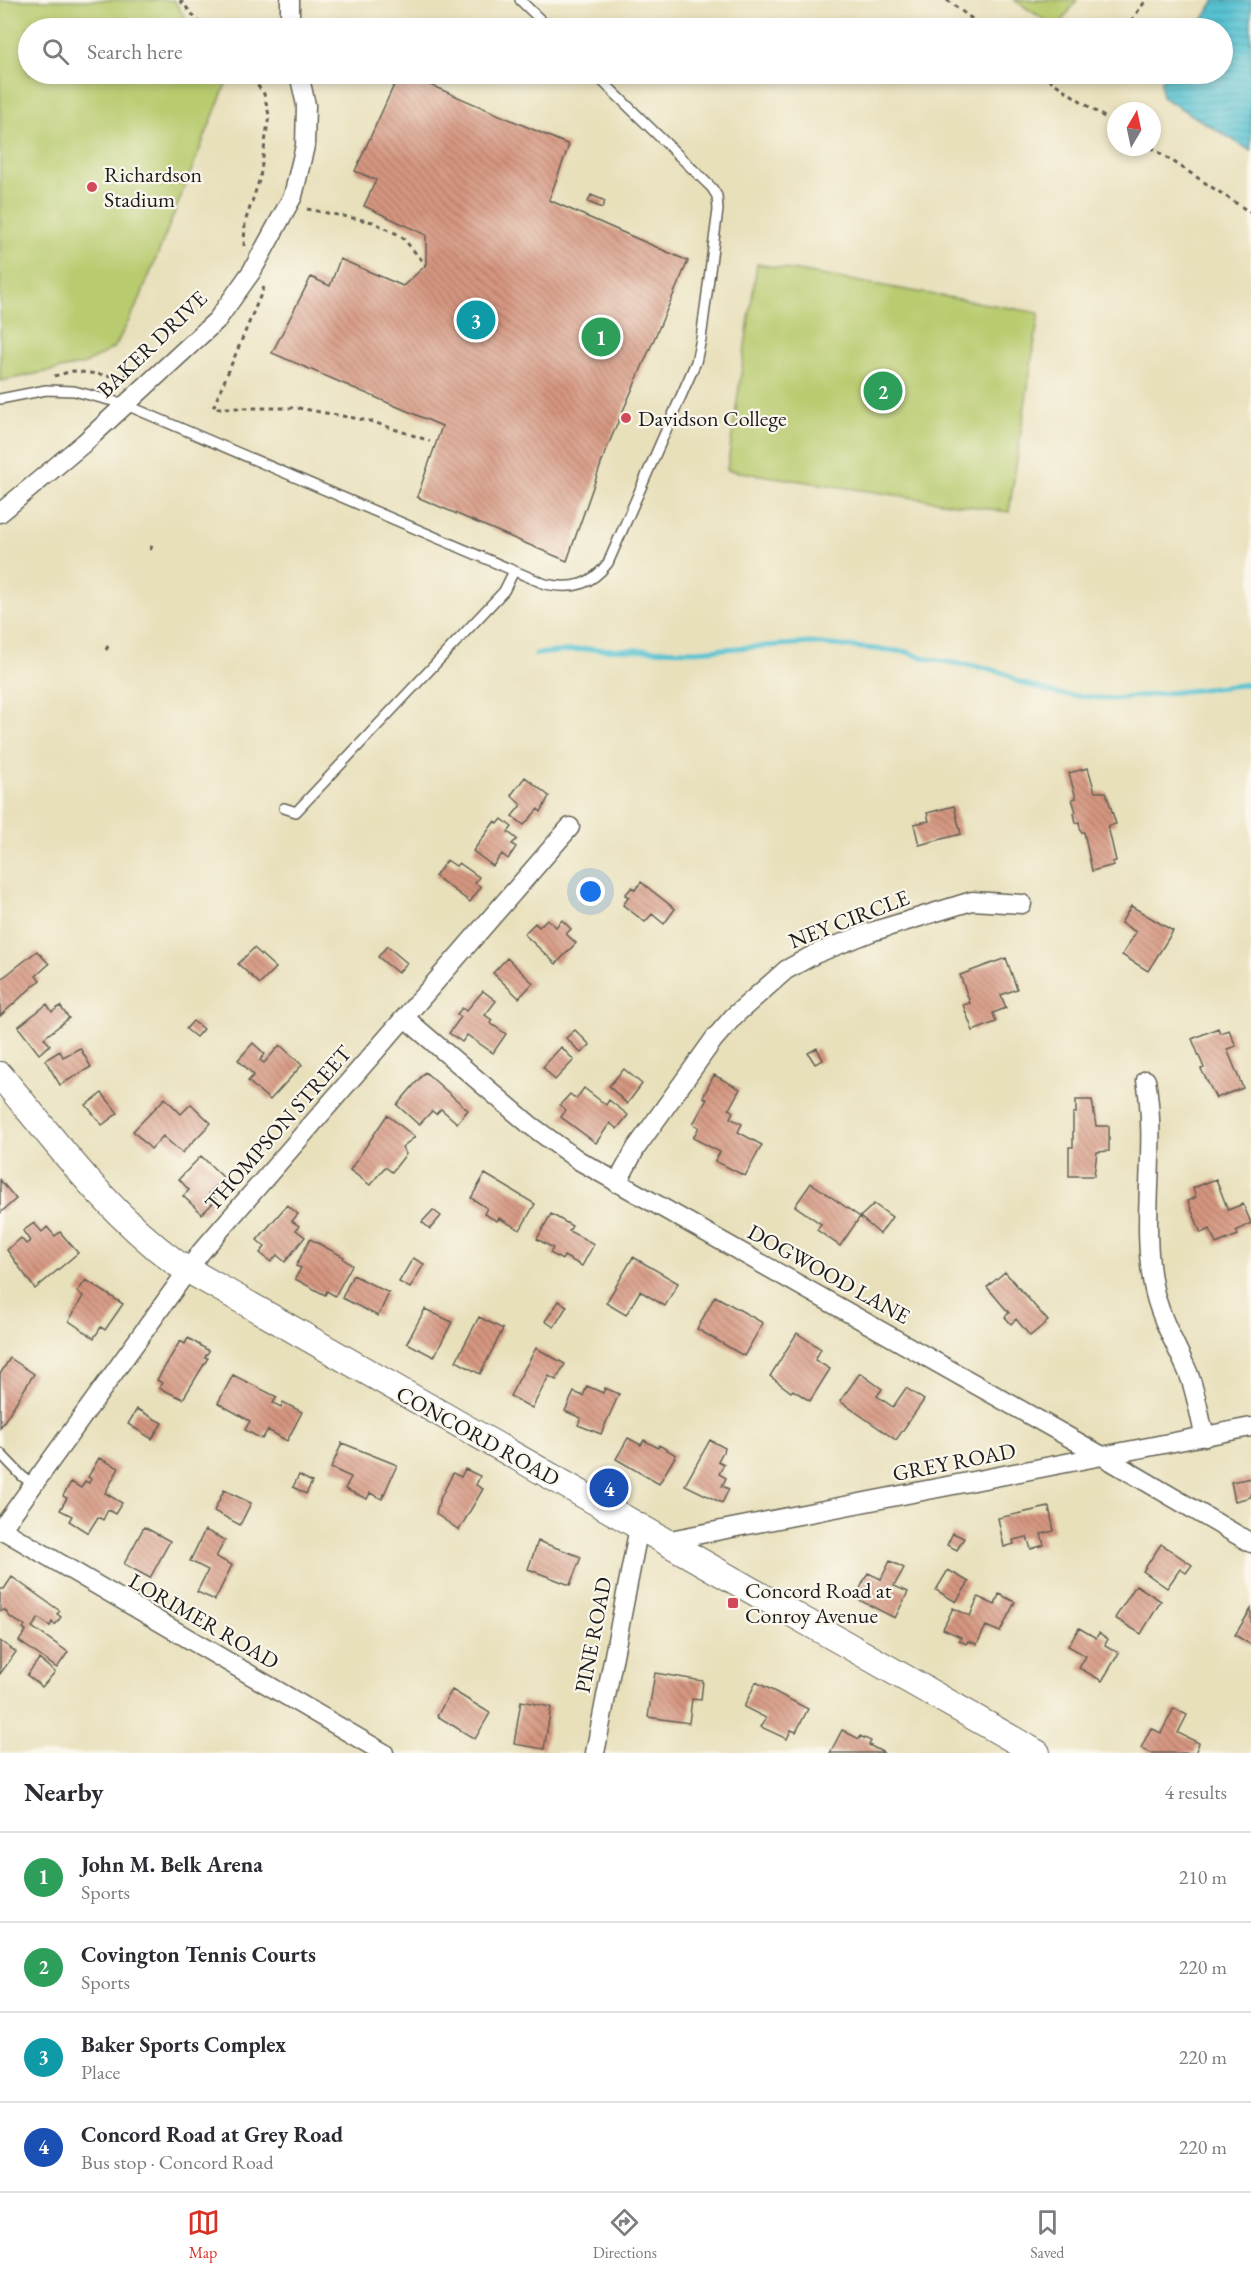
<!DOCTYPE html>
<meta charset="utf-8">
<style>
:root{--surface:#fff;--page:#f7f7f7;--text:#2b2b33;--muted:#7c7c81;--line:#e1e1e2;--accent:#d93025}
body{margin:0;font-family:"EB Garamond",serif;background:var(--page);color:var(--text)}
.compass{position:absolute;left:1107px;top:102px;width:54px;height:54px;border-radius:50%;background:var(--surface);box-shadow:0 3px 9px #0003;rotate:9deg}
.you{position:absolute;left:591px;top:892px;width:21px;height:21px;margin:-15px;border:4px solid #fff;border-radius:50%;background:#1a73e8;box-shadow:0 0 0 9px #1a73e833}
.badge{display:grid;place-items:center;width:39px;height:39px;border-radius:50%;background:var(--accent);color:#fff;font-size:20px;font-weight:700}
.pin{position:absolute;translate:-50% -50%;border:3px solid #fff;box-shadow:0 2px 6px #0006}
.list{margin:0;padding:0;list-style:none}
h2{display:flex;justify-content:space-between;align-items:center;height:78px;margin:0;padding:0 24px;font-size:26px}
h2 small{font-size:20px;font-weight:400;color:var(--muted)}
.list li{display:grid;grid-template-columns:39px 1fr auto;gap:18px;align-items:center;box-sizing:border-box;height:90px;padding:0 24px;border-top:2px solid var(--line)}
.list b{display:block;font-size:22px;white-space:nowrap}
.list p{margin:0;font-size:20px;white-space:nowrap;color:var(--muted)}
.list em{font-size:20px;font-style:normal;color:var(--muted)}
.icon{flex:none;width:33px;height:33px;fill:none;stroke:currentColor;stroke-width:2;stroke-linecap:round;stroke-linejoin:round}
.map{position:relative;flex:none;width:1251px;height:1753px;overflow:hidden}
.search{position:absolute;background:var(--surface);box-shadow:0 3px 9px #0003;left:18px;right:18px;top:18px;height:66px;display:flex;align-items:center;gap:15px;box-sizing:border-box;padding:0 21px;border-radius:33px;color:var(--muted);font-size:22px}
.sheet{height:438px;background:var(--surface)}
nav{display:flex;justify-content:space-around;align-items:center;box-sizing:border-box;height:84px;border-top:2px solid var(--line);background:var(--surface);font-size:16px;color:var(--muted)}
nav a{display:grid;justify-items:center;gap:3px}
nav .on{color:var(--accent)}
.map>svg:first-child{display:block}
.grass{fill:#b8cb6e;stroke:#6a7445;stroke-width:1.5}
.water{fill:url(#water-rules);stroke:#3a6f77;stroke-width:1.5}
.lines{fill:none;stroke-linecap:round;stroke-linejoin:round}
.stream{stroke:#57c2d2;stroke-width:5}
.building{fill:url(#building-back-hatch)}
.service-casing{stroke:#636154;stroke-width:12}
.minor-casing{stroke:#636154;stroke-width:21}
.secondary-casing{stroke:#636154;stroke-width:28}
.path{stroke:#636154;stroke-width:3;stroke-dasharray:4.5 4.5;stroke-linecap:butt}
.service{stroke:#fff;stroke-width:9}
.minor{stroke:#fff;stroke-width:18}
.secondary{stroke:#fff;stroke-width:26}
.poi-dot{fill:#d1495b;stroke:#fbf7ec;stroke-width:2}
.labels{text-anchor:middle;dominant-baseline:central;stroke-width:4.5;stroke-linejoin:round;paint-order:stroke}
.poi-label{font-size:22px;fill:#1c1c1c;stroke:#fbf7ec;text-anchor:start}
.street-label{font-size:22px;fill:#1c1c1c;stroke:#fbf7ec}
</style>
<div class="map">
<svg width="1251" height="1753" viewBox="0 0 1251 1753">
<defs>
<pattern id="water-rules" width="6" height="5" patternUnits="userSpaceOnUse" patternTransform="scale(1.5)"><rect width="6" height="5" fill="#57c2d2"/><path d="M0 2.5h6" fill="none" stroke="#4ba6b4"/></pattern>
<pattern id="building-back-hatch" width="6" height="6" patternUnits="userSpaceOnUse" patternTransform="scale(1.5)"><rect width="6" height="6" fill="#d69680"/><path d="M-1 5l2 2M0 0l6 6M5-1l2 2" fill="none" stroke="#ad7a68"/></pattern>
</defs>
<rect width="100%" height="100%" fill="#fbf7ec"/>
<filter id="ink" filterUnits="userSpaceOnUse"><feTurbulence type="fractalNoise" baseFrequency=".0167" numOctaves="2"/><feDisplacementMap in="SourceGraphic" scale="12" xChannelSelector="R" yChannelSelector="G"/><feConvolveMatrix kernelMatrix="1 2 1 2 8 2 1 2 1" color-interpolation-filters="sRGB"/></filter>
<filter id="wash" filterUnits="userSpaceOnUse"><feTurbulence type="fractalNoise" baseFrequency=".008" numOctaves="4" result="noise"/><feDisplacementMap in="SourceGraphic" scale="24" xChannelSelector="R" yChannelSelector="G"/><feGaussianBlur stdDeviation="1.35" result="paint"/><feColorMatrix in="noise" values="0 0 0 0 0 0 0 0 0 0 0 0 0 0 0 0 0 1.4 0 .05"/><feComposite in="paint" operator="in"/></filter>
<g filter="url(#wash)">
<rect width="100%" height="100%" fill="#e8e0bb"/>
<path class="grass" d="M 0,0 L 174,0 L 192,28 L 28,28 L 28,74 L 230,74 L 139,301 L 115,347 L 85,364 L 0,381 Z
M 1014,0 L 1077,0 L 1057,28 Z
M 757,264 L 1039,313 L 1009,512 L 727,470 Z"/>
<path class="water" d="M 1215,0 L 1251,0 L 1251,151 L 1162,97 L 1161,81 L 1167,74 L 1222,74 L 1222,28 L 1197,28 Z"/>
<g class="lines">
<path class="stream" d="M 536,654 L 586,649 L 695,651 L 810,643 L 908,652 C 932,665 1004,664 1016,681 L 1057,694 L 1113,699 L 1251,684"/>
</g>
<g id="blocks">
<path class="building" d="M 399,74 L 405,74 L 569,145 L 549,200 L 688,261 L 606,450 L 567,561 L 417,497 L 442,426 L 272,353 L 311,277 L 330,286 L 340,259 L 403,286 L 426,265 L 426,235 L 364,206 L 376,180 L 355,171 Z
M 591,195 L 605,201 L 602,208 L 588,202 Z
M 1088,768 L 1095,792 L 1106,792 L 1116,824 L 1108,826 L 1116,861 L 1112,862 L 1114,865 L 1092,871 L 1084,832 L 1081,832 L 1079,822 L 1076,823 L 1074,813 L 1076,812 L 1072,799 L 1076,798 L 1069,773 Z
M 525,777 L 549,796 L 541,812 L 538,809 L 524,825 L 512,816 L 521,805 L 511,795 Z
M 954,806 L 961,834 L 919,845 L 914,824 L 929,821 L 927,813 Z
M 502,819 L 512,827 L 508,832 L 517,839 L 512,844 L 516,847 L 508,859 L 502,854 L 493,866 L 473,851 L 495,821 L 498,824 Z
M 447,860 L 456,866 L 459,863 L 479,877 L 475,883 L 481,887 L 470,902 L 435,876 Z
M 641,882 L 675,909 L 664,924 L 652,914 L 645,922 L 623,905 L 629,897 L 625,895 L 632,887 L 635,890 Z
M 1131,906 L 1173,931 L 1148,971 L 1122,955 L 1136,932 L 1121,923 Z
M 547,919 L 556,927 L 562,920 L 571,929 L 566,934 L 576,943 L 556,964 L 524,934 L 535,923 L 539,927 Z
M 387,946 L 407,963 L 398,973 L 378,957 Z
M 254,948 L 276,968 L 260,984 L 238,964 Z
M 37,951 L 49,964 L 36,976 L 40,980 L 0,1016 L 0,980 Z
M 507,958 L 533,983 L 519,998 L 493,973 Z
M 1006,958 L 1017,989 L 1001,995 L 1006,1008 L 993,1013 L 996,1022 L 973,1031 L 963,1005 L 970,1003 L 960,975 Z
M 483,991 L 496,1001 L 485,1015 L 492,1020 L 490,1023 L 506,1034 L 493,1053 L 467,1035 L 462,1042 L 449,1033 L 461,1017 L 457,1014 L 462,1008 L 466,1011 Z
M 47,1004 L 52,1012 L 60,1006 L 69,1018 L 44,1038 L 50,1045 L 39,1054 L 18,1027 Z
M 193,1021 L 203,1029 L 196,1037 L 186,1029 Z
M 1218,1028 L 1220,1033 L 1229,1030 L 1236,1046 L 1227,1049 L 1243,1088 L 1216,1098 L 1201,1069 L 1204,1068 L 1192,1039 Z
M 575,1030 L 590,1045 L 581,1053 L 566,1038 Z
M 253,1043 L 265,1054 L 260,1060 L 264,1063 L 280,1045 L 302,1065 L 270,1100 L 248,1081 L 254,1075 L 238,1060 Z
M 561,1047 L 574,1060 L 555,1080 L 543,1067 Z
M 80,1048 L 91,1067 L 60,1085 L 45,1060 L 60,1051 L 63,1057 Z
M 817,1048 L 823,1060 L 815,1064 L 808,1053 Z
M 624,1069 L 642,1084 L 627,1104 L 609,1086 Z
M 425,1072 L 468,1110 L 457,1123 L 441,1109 L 436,1114 L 432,1111 L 419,1125 L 397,1105 Z
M 714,1075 L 740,1089 L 729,1109 L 733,1112 L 730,1118 L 742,1124 L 738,1132 L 762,1145 L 745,1176 L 715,1161 L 720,1152 L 693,1138 L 699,1127 L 693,1124 L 707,1099 L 703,1097 Z
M 584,1088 L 606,1105 L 609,1100 L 628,1115 L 617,1129 L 610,1123 L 596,1143 L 561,1117 L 566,1110 L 560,1105 L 570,1094 L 576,1099 Z
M 102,1093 L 118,1113 L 102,1125 L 86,1105 Z
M 165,1098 L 181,1114 L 191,1104 L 211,1123 L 182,1153 L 163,1136 L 151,1149 L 133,1131 Z
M 1076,1100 L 1092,1100 L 1096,1126 L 1109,1126 L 1109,1151 L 1097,1152 L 1094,1176 L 1069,1176 L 1069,1147 L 1073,1147 L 1073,1113 L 1076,1113 Z
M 387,1115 L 415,1137 L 402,1147 L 406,1154 L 392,1172 L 385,1167 L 370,1185 L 350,1170 Z
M 201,1156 L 224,1178 L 209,1193 L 216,1200 L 202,1214 L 183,1196 L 189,1190 L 179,1179 Z
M 485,1174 L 535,1204 L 520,1230 L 499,1218 L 497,1221 L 484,1214 L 487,1208 L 471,1198 Z
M 1216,1179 L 1228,1210 L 1243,1204 L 1251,1223 L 1236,1231 L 1238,1235 L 1216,1244 L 1210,1229 L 1201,1233 L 1188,1201 L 1196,1197 L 1193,1188 Z
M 0,1180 L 16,1199 L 0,1213 Z
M 811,1183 L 860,1217 L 840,1246 L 817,1230 L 821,1224 L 795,1206 Z
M 874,1204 L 892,1217 L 880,1234 L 860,1217 Z
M 287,1205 L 298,1214 L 292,1221 L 299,1226 L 296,1230 L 305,1237 L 285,1262 L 277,1255 L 271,1262 L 260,1253 L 265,1247 L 257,1240 Z
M 433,1210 L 441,1216 L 430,1229 L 422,1222 Z
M 551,1214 L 572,1226 L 569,1231 L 594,1244 L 582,1266 L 564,1256 L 562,1260 L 550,1253 L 553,1248 L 537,1239 Z
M 34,1223 L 42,1232 L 47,1227 L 55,1236 L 60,1232 L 78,1253 L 35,1289 L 7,1250 L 21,1238 L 26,1244 L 30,1241 L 23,1231 Z
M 310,1239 L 344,1257 L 343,1259 L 352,1265 L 335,1296 L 327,1291 L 325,1295 L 295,1279 L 301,1268 L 296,1266 Z
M 633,1257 L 678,1283 L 665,1306 L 640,1291 L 626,1315 L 606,1303 Z
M 413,1258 L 424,1264 L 410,1288 L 399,1282 Z
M 1005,1272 L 1048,1321 L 1030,1336 L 1016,1319 L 1011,1324 L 1005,1317 L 1009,1313 L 987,1287 Z
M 353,1275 L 389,1293 L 378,1316 L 342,1298 Z
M 86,1280 L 123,1304 L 105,1330 L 101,1327 L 94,1338 L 69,1321 L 83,1296 L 77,1292 Z
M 715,1296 L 763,1323 L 744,1356 L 697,1329 Z
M 559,1301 L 567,1306 L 554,1327 L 545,1321 Z
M 425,1309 L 452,1322 L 434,1357 L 407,1343 Z
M 479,1317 L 503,1329 L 480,1374 L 456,1361 Z
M 797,1333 L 821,1349 L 815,1360 L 830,1369 L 810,1401 L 793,1390 L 791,1392 L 770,1376 Z
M 188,1338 L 209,1351 L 205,1357 L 208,1358 L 183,1399 L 159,1388 L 162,1383 L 157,1380 L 180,1341 L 185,1344 Z
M 536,1348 L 565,1364 L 556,1380 L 549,1376 L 532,1408 L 510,1396 Z
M 10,1358 L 34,1374 L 0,1428 L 0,1374 Z
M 860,1373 L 882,1389 L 877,1396 L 893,1407 L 906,1388 L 924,1400 L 896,1440 L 840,1401 Z
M 233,1375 L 277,1397 L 273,1403 L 281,1407 L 283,1402 L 302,1412 L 287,1441 L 268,1430 L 262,1439 L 245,1430 L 250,1421 L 218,1403 Z
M 587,1386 L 603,1393 L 605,1388 L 619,1394 L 601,1434 L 578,1425 L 581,1418 L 565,1411 L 574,1392 L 583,1396 Z
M 137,1409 L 162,1423 L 152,1439 L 128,1424 Z
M 628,1438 L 641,1445 L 644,1440 L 658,1448 L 659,1445 L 676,1455 L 659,1484 L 616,1459 Z
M 710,1440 L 725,1448 L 718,1461 L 724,1464 L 719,1474 L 726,1478 L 722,1486 L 729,1489 L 722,1503 L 685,1485 Z
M 342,1443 L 397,1465 L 382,1499 L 370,1493 L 367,1499 L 345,1489 L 351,1477 L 331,1468 Z
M 99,1458 L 119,1468 L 105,1493 L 122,1503 L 115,1514 L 108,1510 L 103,1520 L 98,1517 L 88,1533 L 69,1521 L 72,1516 L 60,1510 L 67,1498 L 63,1496 L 71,1482 L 81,1488 L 85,1481 L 89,1483 L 91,1479 L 88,1477 Z
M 465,1469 L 480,1476 L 476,1485 L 483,1489 L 459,1530 L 436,1514 L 439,1501 L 453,1473 L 461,1477 Z
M 299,1475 L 312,1482 L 306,1494 L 293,1487 Z
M 1251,1478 L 1251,1497 L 1235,1501 L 1231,1482 Z
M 224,1490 L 251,1503 L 240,1525 L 214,1511 Z
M 1049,1507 L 1054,1531 L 1041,1534 L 1044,1545 L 1031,1549 L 1027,1537 L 1013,1540 L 1014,1544 L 1004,1547 L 998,1518 Z
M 144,1527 L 170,1541 L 150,1578 L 124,1564 Z
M 205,1530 L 225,1540 L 216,1557 L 232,1565 L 215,1600 L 197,1592 L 208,1570 L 190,1561 Z
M 953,1533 L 964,1538 L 957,1550 L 947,1545 Z
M 538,1541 L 581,1557 L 570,1585 L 528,1569 Z
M 1161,1544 L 1192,1565 L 1186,1573 L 1180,1569 L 1167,1588 L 1143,1571 Z
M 890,1561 L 904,1568 L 894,1586 L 908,1592 L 895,1618 L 855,1598 L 868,1573 L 881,1579 Z
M 948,1570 L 969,1582 L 956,1602 L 936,1590 Z
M 12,1577 L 60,1611 L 57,1614 L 61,1617 L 55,1625 L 52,1622 L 50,1626 L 39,1618 L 32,1627 L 68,1652 L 57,1668 L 19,1641 L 26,1631 L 23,1629 L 25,1626 L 10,1617 L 5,1610 L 0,1611 L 0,1589 L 4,1589 Z
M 1136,1585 L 1161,1601 L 1141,1634 L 1115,1618 Z
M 999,1594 L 1015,1602 L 1000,1632 L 986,1626 L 977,1644 L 968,1641 L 966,1644 L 959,1640 L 961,1637 L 943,1629 L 953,1608 L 970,1616 L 978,1597 L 995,1605 Z
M 1251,1609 L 1251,1645 L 1235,1635 Z
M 1079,1628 L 1096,1638 L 1099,1633 L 1108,1639 L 1105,1645 L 1119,1653 L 1102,1681 L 1079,1668 L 1086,1656 L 1068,1646 Z
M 0,1641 L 16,1652 L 0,1674 Z
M 39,1659 L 55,1672 L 42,1687 L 27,1675 Z
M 655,1673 L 703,1681 L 701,1700 L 692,1699 L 689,1723 L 648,1717 Z
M 756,1682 L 808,1709 L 796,1732 L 791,1730 L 787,1739 L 761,1727 L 766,1718 L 744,1707 Z
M 452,1690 L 490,1713 L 475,1739 L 437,1716 Z
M 521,1701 L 551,1707 L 544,1749 L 514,1744 Z
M 1174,1708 L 1187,1715 L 1178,1733 L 1199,1743 L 1195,1753 L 1151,1753 L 1141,1748 L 1151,1728 L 1161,1733 Z
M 842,1730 L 859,1739 L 860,1736 L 871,1741 L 869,1745 L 884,1753 L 830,1753 Z"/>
</g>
</g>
<g filter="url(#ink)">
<use href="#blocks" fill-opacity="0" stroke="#636154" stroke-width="1.5"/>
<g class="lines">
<defs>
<path id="service" d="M 520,0 L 549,28
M 0,399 L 46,390 L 74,391 L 124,404 L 545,584 C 573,590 591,585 608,563 L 696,362 L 701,339 L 718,210 L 717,196 L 712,188 L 595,74
M 284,808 L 296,812 L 504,591 L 514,571
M 0,1453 L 23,1477 L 34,1484"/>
<path id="minor" d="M 290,28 L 290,0
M 0,513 L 84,443 L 217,320 L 252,271 L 293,196 L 305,146 L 306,105 L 299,74
M 405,1018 L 530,1125 L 578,1160 L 1104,1457 L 1251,1543
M 1146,1080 C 1158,1148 1140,1218 1153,1285 C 1159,1316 1175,1343 1187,1370 C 1196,1390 1199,1415 1205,1437
M 617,1183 L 636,1148 L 714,1039 L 734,1016 L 786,970 L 815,954 L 871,932 L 972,901 L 1022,904
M 1,1529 L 384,1753
M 0,1531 L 201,1252 L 570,827
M 665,1541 L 1251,1427
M 595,1753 L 639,1527"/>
<path id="secondary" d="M 0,1075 C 55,1141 106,1211 176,1263 L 1037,1753"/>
</defs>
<use href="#service" class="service-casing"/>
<use href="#minor" class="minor-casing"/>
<use href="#secondary" class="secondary-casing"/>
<path class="path" d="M 180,0 L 204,28
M 947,0 L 984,28
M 1126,28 L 1146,0
M 1041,74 L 1116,125
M 1151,147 L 1251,213
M 307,209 L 373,222 L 401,236 L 426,265
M 244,246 L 245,222 L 260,178 L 269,115 L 264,94 L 249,74
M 264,287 L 213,408 L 298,408 L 370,421 L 430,441
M 54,376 L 73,371 L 121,377 L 135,370
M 150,550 L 154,542
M 106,650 L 110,642"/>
<use href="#service" class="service"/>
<use href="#minor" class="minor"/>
<use href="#secondary" class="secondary"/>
</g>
</g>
<g class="poi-dot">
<circle cx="92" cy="187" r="6"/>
<circle cx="626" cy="418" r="6"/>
<rect x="727" y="1597" width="12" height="12" rx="3"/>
</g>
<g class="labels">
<g class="poi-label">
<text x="104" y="174">Richardson<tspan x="104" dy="25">Stadium</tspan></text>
<text x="638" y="418">Davidson College</text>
<text x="745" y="1590">Concord Road at<tspan x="745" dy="25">Conroy Avenue</tspan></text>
</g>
<g class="street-label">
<text transform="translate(152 344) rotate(-44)">BAKER DRIVE</text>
<text transform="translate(849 919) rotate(-21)">NEY CIRCLE</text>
<text transform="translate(278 1128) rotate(-49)">THOMPSON STREET</text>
<text transform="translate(829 1274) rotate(29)">DOGWOOD LANE</text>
<text transform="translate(478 1436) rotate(29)">CONCORD ROAD</text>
<text transform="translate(954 1462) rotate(-11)">GREY ROAD</text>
<text transform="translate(204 1621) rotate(30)">LORIMER ROAD</text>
<text transform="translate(593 1635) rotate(-79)">PINE ROAD</text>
</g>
</g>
</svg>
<svg class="compass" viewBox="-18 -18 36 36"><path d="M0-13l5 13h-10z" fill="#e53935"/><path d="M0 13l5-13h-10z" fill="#7c7c81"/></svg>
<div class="you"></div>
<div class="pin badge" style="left:601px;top:337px;background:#2e9e5b">1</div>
<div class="pin badge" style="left:883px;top:391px;background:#2e9e5b">2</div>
<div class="pin badge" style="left:476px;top:320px;background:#0f9aa8">3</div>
<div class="pin badge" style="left:609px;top:1488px;background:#1a4fb4">4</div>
<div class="search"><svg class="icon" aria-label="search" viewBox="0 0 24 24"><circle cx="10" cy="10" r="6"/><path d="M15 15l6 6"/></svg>Search here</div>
</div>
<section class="sheet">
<h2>Nearby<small>4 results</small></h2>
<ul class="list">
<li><span class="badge" style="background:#2e9e5b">1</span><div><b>John M. Belk Arena</b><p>Sports</p></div><em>210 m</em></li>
<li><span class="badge" style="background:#2e9e5b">2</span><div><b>Covington Tennis Courts</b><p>Sports</p></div><em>220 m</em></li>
<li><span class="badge" style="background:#0f9aa8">3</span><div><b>Baker Sports Complex</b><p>Place</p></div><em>220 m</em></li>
<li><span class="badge" style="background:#1a4fb4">4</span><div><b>Concord Road at Grey Road</b><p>Bus stop · Concord Road</p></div><em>220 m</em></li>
</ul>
</section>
<nav>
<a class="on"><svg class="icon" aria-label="map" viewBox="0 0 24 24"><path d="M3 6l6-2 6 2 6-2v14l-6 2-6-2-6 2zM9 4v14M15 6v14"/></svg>Map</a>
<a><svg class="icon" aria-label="directions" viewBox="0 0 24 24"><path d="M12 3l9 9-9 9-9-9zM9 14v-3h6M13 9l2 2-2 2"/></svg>Directions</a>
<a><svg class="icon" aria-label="saved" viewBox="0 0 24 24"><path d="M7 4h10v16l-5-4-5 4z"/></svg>Saved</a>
</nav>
